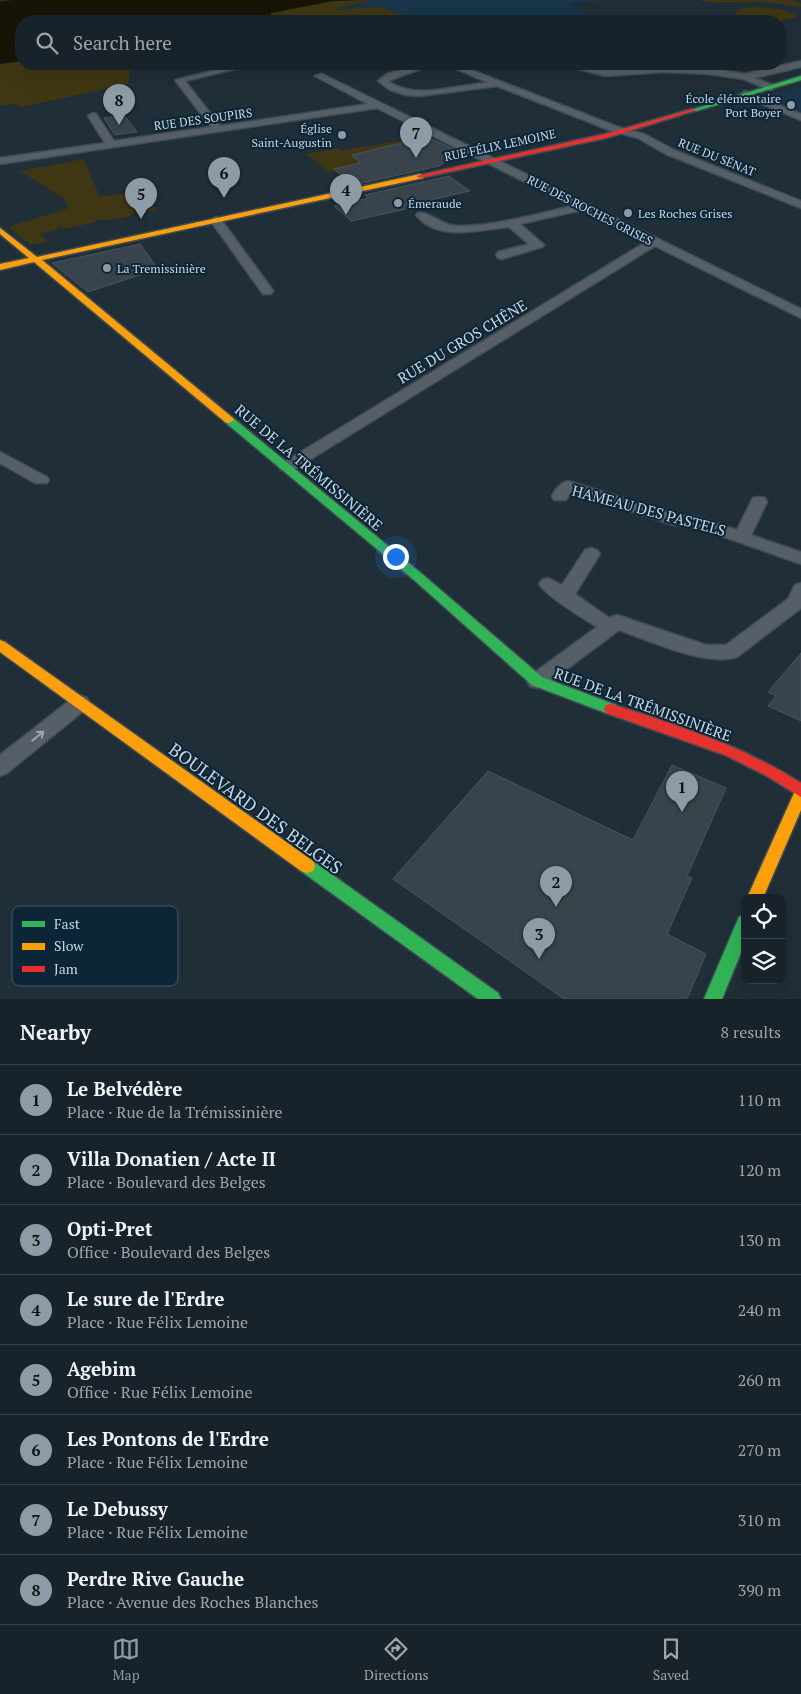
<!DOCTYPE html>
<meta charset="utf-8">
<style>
:root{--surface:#18222a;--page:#252f36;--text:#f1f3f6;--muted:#9fa4a8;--line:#363f47;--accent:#8d9ba6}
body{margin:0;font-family:"PT Serif",serif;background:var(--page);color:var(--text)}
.controls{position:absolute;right:15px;bottom:15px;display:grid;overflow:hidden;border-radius:10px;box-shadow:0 5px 20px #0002}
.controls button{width:45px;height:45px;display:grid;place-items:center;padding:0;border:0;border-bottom:1px solid var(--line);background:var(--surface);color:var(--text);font:25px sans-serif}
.you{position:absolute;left:395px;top:556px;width:18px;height:18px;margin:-12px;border:4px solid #fff;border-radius:50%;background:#1a73e8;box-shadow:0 0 0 8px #1a73e833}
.badge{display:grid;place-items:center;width:32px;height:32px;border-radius:50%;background:var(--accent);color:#111;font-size:16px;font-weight:700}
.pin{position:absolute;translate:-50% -41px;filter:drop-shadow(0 1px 2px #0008)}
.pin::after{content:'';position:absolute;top:26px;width:18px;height:15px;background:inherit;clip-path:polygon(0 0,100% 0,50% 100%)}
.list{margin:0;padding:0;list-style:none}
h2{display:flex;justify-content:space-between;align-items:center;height:65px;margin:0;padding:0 20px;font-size:21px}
h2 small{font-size:16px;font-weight:400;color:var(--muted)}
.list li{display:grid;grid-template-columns:32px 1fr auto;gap:15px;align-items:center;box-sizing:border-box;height:70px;padding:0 20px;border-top:1px solid var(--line)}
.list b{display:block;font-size:19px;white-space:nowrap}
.list p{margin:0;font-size:16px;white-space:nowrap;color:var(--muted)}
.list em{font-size:16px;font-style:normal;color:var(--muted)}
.icon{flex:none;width:28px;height:28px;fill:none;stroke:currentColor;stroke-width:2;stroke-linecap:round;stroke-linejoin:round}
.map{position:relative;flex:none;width:801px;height:999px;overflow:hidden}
.search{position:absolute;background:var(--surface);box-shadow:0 5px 20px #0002;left:15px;right:15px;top:15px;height:55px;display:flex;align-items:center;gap:12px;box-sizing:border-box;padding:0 18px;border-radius:20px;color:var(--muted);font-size:19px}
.sheet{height:625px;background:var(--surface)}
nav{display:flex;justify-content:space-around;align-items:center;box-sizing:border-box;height:70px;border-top:1px solid var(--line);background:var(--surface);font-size:14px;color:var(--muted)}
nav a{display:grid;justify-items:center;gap:2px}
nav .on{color:var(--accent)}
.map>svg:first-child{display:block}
.built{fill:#18354b}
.green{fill:#3f3713}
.water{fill:#181405}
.building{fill:#38434b;stroke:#49545d}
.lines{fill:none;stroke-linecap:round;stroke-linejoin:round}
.street-casing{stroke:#404c55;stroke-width:3}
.fast-casing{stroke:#404c55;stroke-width:3}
.slow-casing{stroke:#404c55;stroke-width:3}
.jam-casing{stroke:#404c55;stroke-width:3}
.street{fill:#565f67;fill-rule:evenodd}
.fast{fill:#30b455;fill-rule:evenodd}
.slow{fill:#ff9f0a;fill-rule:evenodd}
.jam{fill:#e5322d;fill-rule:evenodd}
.oneway{stroke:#9aa6b1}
.poi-dot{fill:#8d9ba6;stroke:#0c2537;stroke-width:2}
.labels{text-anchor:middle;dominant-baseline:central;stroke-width:4;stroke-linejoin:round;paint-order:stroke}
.far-poi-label{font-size:12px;fill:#c7d6e2;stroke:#0c2537;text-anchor:start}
.far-street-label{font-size:12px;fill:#c7d6e2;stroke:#0c2537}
.street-label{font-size:15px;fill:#c7d6e2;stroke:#0c2537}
.near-street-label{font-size:18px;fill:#c7d6e2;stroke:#0c2537}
.key{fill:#0c2537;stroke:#445a6a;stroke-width:1}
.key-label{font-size:14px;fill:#c7d6e2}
</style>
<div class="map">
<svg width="801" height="999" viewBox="0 0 801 999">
<rect width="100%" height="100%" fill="#202e38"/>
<path class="built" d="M 374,0 L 605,0 L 570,4 L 596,21 L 346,21 L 321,11 L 354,6 Z
M 801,87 L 801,112 L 763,97 L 778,93 Z"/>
<path class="green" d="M 374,0 L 331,10 L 382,7 L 408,17 L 387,21 L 284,21 L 270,17 L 271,13 L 333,1 Z
M 700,0 L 793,0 L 801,4 L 801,7 L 766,2 L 714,3 Z
M 758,7 L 779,9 L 796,15 L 795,18 L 782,20 L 782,24 L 780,24 L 780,21 C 766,21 746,23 735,12 L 743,8 Z
M 21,61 L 21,64 L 131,64 L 128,84 L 22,107 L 15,104 L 0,106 L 0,64 Z
M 403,140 L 408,142 L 413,153 L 335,169 L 337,171 L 329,172 L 306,154 L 338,148 L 341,151 L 362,146 L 365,147 Z
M 83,159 L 100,197 L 138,191 L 157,210 L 141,213 L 139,211 L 133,212 L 134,215 L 103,221 L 101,219 L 95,220 L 96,222 L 64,229 L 62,227 L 56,228 L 58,230 L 39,234 L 43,236 L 47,242 L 31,245 L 8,227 L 69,208 L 63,198 L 20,171 Z"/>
<path class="water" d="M 13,0 L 358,0 L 333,1 L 271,13 L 271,17 L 286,21 L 270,21 L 243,17 L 205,21 L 21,21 L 21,61 L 0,64 L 0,2 Z"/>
<path class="building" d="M 124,115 L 137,132 L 115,135 L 104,118 Z
M 426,137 L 454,149 L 452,150 L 458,153 L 439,166 L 353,185 L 334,169 L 360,163 L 352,155 Z
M 449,176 L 470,191 L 426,201 L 429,204 L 351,221 L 334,206 L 369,198 L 365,195 Z
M 140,244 L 158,269 L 88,292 L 52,263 Z
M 801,653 L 801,721 L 768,706 L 776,696 L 768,692 Z
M 672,765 L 726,788 L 687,876 L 692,878 L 667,934 L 706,954 L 687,999 L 564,999 L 393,879 L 488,771 L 633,840 Z"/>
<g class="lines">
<defs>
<path id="street" d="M 801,61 L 801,67 L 754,78 L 773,85 L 773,89 L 770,90 L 743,79 L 708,74 L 664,72 L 605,76 L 560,64 L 574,64 L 605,70 L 664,66 L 708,68 L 745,74 Z
M 241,64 L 255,64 L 185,81 L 220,126 L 368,104 L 315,76 L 322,74 L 801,309 L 801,318 L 655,246 L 293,470 L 281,470 L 279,467 L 281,464 L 646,242 L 582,210 L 520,224 L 544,245 L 542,247 L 502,259 L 498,258 L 496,255 L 498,252 L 529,244 L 509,227 C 479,230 438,242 416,215 L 418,213 C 427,210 443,226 457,226 C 496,226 536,214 573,206 L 377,108 L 0,164 L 0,158 L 105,143 L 88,116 L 93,113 L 96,114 L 114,141 L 211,127 L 175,80 Z
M 422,64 L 434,64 L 388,81 C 417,101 456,84 489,83 L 445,64 L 456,64 L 618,127 L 644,134 L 674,150 L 801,201 L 801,208 L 666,154 L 638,138 L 612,131 L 497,86 L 420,96 L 406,95 L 390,90 L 378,81 L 387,74 Z
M 745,91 L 801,114 L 801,120 L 742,96 L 741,94 Z
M 216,217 L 220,218 L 271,288 L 273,291 L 271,294 L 263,294 L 210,220 Z
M 0,452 L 47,477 L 49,480 L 47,483 L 35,483 L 0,463 Z
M 568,481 L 681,516 L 694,516 L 737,530 L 753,498 L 759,497 L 765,498 L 767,502 L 751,535 L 801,552 L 801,564 L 693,526 L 674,525 L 571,492 L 566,500 L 554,500 L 552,496 C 556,489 560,483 568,481 Z
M 591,548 L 597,550 L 600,554 L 575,594 L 609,618 L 617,615 L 706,645 L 726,645 L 788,599 L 795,585 L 801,583 L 801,608 L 737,657 C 705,667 651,641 619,630 L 544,686 L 537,688 L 530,686 L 527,681 L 530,676 L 597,627 C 583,618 547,597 539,584 L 542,580 L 548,578 L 562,585 L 585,550 Z
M 80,695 L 87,698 L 90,703 L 87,708 L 7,773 L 0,776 L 0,755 L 73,698 Z"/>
<path id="fast" d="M 801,76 L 801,80 L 696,111 L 691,110 Z
M 229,417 L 233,418 L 422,574 L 542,677 L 616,705 L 618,709 L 616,713 L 611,714 L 606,713 L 532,685 L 414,580 L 225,422 L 224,420 Z
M 307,859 L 313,861 L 498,993 L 501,999 L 478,999 L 301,871 L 299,866 L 301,861 Z
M 745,914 L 745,943 L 722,999 L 704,999 L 739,917 Z"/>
<path id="slow" d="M 420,174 L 424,176 L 423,178 L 42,260 L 233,418 L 234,420 L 229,423 L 225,422 L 34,262 L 0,270 L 0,264 L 29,258 L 0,234 L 0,228 L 37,257 Z
M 0,640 L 5,642 L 313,861 L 315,866 L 313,871 L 307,873 L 301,871 L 0,652 Z
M 801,787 L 801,810 L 763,898 L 747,898 L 794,793 L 796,789 Z"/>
<path id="jam" d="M 692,109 L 697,110 L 606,138 L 420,178 L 416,176 L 605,134 Z
M 611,704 C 677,725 743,746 801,783 L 801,797 L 765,775 L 725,755 L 606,713 L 604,709 L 606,705 Z"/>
</defs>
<use href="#street" class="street-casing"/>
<use href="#fast" class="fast-casing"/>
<use href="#slow" class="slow-casing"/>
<use href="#jam" class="jam-casing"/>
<use href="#street" class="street"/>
<use href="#fast" class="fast"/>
<use href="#slow" class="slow"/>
<use href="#jam" class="jam"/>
</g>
<defs><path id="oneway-shaft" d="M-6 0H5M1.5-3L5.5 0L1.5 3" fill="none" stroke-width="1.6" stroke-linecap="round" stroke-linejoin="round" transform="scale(1.25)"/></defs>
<use class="oneway" href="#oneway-shaft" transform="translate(38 736) rotate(-39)"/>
<g class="poi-dot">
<circle cx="791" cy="105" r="5"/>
<circle cx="342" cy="135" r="5"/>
<circle cx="398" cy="203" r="5"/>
<circle cx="628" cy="213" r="5"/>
<circle cx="107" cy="268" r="5"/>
</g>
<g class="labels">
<g class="far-poi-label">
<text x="781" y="98" text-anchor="end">École élémentaire<tspan x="781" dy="14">Port Boyer</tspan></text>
<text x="332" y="128" text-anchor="end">Église<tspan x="332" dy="14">Saint-Augustin</tspan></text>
<text x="408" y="203">Émeraude</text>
<text x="638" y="213">Les Roches Grises</text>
<text x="117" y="268">La Tremissinière</text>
</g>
<g class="far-street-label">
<text transform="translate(203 119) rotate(-8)">RUE DES SOUPIRS</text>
<text transform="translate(500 145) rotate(-12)">RUE FÉLIX LEMOINE</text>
<text transform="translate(717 157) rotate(22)">RUE DU SÉNAT</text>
<text transform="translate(590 210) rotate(27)">RUE DES ROCHES GRISES</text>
</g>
<g class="street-label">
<text transform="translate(462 341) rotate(-31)">RUE DU GROS CHÊNE</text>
<text transform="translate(309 467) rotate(40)">RUE DE LA TRÉMISSINIÈRE</text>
<text transform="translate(649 510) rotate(15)">HAMEAU DES PASTELS</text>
<text transform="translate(643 704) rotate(20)">RUE DE LA TRÉMISSINIÈRE</text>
</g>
<g class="near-street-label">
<text transform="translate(256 808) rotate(36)">BOULEVARD DES BELGES</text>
</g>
</g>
<rect x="12" y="906" width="166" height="80" rx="8" class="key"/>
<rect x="22" y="921" width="23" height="6" fill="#30b455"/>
<rect x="22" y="943" width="23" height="7" fill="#ff9f0a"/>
<rect x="22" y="966" width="23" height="6" fill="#e5322d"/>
<g class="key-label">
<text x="54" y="929">Fast</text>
<text x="54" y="951">Slow</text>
<text x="54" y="974">Jam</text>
</g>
</svg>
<div class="controls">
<button><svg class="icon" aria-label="locate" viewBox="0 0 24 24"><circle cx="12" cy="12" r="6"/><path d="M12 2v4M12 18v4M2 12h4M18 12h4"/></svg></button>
<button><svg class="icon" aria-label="layers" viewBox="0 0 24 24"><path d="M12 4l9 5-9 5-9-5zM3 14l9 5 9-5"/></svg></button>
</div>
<div class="you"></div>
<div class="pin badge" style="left:682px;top:812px">1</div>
<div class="pin badge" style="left:556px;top:907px">2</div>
<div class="pin badge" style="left:539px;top:959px">3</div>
<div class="pin badge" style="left:346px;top:215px">4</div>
<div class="pin badge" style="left:141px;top:219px">5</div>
<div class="pin badge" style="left:224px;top:198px">6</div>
<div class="pin badge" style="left:416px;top:158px">7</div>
<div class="pin badge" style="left:119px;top:125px">8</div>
<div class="search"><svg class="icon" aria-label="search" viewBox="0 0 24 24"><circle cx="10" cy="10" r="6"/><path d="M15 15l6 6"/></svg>Search here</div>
</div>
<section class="sheet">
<h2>Nearby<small>8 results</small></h2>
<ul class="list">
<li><span class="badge">1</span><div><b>Le Belvédère</b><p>Place · Rue de la Trémissinière</p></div><em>110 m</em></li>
<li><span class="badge">2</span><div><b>Villa Donatien / Acte II</b><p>Place · Boulevard des Belges</p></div><em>120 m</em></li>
<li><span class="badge">3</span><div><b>Opti-Pret</b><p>Office · Boulevard des Belges</p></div><em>130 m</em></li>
<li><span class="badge">4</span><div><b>Le sure de l'Erdre</b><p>Place · Rue Félix Lemoine</p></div><em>240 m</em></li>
<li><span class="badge">5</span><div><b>Agebim</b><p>Office · Rue Félix Lemoine</p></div><em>260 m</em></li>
<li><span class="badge">6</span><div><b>Les Pontons de l'Erdre</b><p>Place · Rue Félix Lemoine</p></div><em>270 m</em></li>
<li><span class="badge">7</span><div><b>Le Debussy</b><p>Place · Rue Félix Lemoine</p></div><em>310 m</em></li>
<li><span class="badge">8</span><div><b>Perdre Rive Gauche</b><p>Place · Avenue des Roches Blanches</p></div><em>390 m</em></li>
</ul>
</section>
<nav>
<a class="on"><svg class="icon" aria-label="map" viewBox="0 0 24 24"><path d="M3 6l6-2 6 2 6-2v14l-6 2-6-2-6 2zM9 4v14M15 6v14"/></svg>Map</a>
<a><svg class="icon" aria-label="directions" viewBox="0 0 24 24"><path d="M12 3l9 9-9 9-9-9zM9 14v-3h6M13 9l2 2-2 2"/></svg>Directions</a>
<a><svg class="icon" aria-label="saved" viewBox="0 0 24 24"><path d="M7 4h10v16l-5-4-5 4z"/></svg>Saved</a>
</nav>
